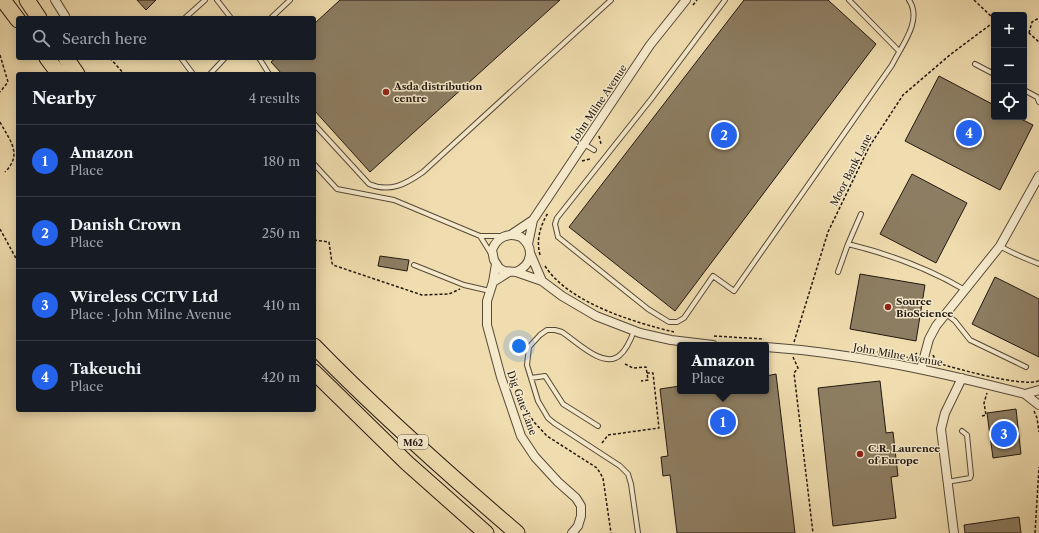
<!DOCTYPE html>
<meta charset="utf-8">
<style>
:root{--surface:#171b24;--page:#242831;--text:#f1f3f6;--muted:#9ea1a6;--line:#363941;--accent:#2563eb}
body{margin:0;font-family:"Libre Caslon Text",serif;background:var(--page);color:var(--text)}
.controls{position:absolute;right:12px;top:12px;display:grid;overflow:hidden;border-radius:4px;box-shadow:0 2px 10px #0003}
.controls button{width:36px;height:36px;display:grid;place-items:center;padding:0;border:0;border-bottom:1px solid var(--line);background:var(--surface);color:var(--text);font:20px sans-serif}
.you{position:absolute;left:519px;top:346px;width:14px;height:14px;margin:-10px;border:3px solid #fff;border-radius:50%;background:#1a73e8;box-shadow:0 0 0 6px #1a73e833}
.badge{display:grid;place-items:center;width:26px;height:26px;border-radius:50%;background:var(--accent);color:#fff;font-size:13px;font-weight:700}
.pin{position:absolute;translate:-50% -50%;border:2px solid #fff;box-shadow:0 1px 4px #0006}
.popup{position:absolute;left:677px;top:342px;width:92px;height:52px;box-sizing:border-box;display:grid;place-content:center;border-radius:4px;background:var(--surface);filter:drop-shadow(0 1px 3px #0005);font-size:13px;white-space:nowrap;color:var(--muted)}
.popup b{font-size:15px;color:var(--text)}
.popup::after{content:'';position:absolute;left:50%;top:100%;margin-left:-8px;border:8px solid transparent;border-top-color:var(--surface)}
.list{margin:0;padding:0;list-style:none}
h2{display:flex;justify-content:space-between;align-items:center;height:52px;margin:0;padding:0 16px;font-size:17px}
h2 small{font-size:13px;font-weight:400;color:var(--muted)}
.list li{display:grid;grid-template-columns:26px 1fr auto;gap:12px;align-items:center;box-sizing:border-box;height:72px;padding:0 16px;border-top:1px solid var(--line)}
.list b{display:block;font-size:15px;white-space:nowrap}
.list p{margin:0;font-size:13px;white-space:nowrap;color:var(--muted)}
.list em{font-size:13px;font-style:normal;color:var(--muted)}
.icon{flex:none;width:22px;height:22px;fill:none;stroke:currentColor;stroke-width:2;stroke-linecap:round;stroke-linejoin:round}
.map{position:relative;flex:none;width:1039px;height:533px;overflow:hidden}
.search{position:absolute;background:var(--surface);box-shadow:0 2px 10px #0003;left:16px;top:16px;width:300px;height:44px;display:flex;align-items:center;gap:10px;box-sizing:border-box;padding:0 14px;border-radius:4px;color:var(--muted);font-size:15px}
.panel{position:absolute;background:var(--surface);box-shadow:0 2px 10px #0003;left:16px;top:72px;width:300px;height:340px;border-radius:4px}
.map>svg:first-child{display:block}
.building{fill:#8d7e63;stroke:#221810}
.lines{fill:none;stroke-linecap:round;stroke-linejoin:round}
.lane-casing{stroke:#564938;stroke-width:6}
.street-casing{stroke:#564938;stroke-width:10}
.highway-casing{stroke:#221810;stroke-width:17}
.path{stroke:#221810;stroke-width:1.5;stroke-dasharray:3 2;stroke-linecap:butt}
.lane{stroke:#f5e9cb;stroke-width:4}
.street{stroke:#f5e9cb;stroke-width:8}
.highway{stroke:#f0ddaf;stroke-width:15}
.poi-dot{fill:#8f2418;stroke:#f5e9cb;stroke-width:1.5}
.labels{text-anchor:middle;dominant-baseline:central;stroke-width:3;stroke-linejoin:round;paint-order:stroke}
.shield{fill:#f5e9cb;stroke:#615748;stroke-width:1}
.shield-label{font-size:9px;font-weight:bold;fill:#221810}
.poi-label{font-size:10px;font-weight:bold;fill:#221810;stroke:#f5e9cb;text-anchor:start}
.street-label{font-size:10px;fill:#221810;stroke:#f5e9cb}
</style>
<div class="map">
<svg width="1039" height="533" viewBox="0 0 1039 533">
<rect width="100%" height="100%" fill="#f0ddaf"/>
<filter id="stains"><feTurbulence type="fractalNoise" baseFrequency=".005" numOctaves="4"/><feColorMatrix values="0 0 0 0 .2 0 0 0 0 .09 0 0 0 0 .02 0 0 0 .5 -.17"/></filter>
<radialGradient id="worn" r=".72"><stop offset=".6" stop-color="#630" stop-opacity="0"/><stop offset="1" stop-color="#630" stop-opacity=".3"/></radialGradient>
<path class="building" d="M 137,0 L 156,0 L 146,10 Z
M 340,0 L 560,0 L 370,172 L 314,110 L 314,74 L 282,74 L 271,62 L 276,58 L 314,58 L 314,24 Z
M 744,0 L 828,0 L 876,44 L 675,311 L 569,227 Z
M 939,76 L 994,105 L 994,117 L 1017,117 L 1033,125 L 1000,190 L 905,141 Z
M 912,174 L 967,203 L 936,263 L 880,234 Z
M 380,256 L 409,260 L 407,271 L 378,266 Z
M 860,274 L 925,285 L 916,341 L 850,329 Z
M 995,277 L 1039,299 L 1039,357 L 972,324 Z
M 776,374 L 795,533 L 677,533 L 670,475 L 663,476 L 661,457 L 668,456 L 660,389 L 680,386 L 680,391 L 766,391 L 766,376 Z
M 880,381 L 886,433 L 893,432 L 898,476 L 891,477 L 896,518 L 833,526 L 818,388 Z
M 1016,409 L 1021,454 L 993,458 L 987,413 Z
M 1019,517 L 1021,533 L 965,533 L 964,525 Z"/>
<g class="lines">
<defs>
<path id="lane" d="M 217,0 L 231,18
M 725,0 L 652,98 L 557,218 L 555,224 L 558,237 L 648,309 L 669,322 L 677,322 L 684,318 L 713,276 L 734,291 L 892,65 C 901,46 923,21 909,0
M 849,0 L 899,51
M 185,18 L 205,0
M 271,18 L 290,0
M 181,58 L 193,74
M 259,58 L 269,74
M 975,64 L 994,74
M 210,74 L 225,58
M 1024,90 L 1037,97 L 1039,102
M 314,124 L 369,184 C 390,193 406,184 423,172 L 611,0
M 584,144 L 594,150
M 314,164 L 337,189 L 394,200 L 480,236 L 503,236
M 480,236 L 490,252
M 848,244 C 889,254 928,268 965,290
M 1000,246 C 1013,254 1025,258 1039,264
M 414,265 L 464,285 L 490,291
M 838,272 L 848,244 L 861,214
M 946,314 L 955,321 L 970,340 L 1026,367
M 634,331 C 631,339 626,350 620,355 C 604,370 576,341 562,332 L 555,330 L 547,330 L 540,335 L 529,347 L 527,365 L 538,401 L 548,418 L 554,423 L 620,466 L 628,474 L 631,484 L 638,533
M 531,378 L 545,376 L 563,404 L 598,426
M 947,482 L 970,478 L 971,475 L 967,435 L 962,431"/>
<path id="street" d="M 55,0 L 65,16
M 512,234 L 533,220
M 528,244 L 533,220 L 650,45 L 686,0
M 530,253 L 542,281
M 496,264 L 493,282 L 509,272
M 516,272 C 532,265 535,248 521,237 C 508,232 497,237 492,250 L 494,260 L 499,268 L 504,271 L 516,272 L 542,281 L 562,296 L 596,316 L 640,333 L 671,340 L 713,345
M 493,282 L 487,301 L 487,325 L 501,377 L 521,436 L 535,457 L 558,482 L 576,498 L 581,506 L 581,516 L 578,526 L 572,533
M 766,347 C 854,353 940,372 1025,394 L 1039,405
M 921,369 L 929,339 L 936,326 L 1000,246 L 1039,176
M 1025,394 L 1039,390
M 954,533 L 941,429 L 945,413 L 962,378"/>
<path id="highway" d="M 3,0 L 18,20
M 27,0 L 39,18
M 47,58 L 59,74
M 66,58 L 77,74
M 314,346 C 378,412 447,473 517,533
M 314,372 L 407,463 L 486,533"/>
</defs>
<use href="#lane" class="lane-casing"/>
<use href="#street" class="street-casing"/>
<use href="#highway" class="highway-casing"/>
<path class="path" d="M 974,0 L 994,19
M 693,5 L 697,0
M 1024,31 L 1029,33 L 1039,42
M 1029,33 L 1032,22 L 1039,18
M 0,55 L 8,82 L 0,92
M 110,58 L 124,74
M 0,122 C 10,141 23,154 5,172
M 599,136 L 601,144
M 582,161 L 590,159
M 0,229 L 18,262
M 314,240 L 329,242 L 332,263 L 333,265 L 422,295 L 449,294 L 460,289
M 540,255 C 536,240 540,226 548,213
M 545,266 C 569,303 633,322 674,332
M 714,336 L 764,339
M 794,342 L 828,232 L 869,147 L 903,95 L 951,54 L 994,22
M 877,352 L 911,358 L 917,353
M 933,355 L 937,363 C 959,369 1020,387 1039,381
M 793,357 L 798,368 L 794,373 L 813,533
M 625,364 L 633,368 L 646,367 L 648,380 L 641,381
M 515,393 L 534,422 L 547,436 L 597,468 L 603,478 L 611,533
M 1034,411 L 1037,418 L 1039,432
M 982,416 L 986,415 L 984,403 L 987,393
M 602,443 L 608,435 L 659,428 L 653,373 L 647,373
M 1035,533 L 1039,467"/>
<use href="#lane" class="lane"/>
<use href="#street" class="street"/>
<use href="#highway" class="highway"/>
</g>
<g class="poi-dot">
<circle cx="386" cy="92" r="4"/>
<circle cx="888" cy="307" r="4"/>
<circle cx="860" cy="454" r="4"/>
</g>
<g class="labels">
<rect class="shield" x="398" y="435" width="30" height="14" rx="3"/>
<g class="shield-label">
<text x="413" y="442">M62</text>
</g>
<g class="poi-label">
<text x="394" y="86">Asda distribution<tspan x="394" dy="12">centre</tspan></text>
<text x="896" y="301">Source<tspan x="896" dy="12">BioScience</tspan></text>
<text x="868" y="448">C.R. Laurence<tspan x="868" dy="12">of Europe</tspan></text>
</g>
<g class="street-label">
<text transform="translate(599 103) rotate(-56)">John Milne Avenue</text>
<text transform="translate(851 170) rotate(-63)">Moor Bank Lane</text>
<text transform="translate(898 355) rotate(10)">John Milne Avenue</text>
<text transform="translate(522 403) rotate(70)">Dig Gate Lane</text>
</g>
</g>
<rect width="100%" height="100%" filter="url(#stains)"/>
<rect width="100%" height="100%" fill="url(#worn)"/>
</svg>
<div class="controls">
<button>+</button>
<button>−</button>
<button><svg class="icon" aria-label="locate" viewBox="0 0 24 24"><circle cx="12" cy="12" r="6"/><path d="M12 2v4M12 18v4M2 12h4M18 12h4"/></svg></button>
</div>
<div class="you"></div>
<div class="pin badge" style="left:723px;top:422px">1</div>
<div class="popup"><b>Amazon</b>Place</div>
<div class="pin badge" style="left:724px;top:135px">2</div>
<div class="pin badge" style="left:1004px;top:434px">3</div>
<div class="pin badge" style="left:969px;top:133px">4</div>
<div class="search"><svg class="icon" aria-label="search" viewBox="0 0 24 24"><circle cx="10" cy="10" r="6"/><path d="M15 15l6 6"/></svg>Search here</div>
<section class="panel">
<h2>Nearby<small>4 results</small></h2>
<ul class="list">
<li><span class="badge">1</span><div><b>Amazon</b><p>Place</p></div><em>180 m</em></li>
<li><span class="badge">2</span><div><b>Danish Crown</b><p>Place</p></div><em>250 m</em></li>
<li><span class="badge">3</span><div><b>Wireless CCTV Ltd</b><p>Place · John Milne Avenue</p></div><em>410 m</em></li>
<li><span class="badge">4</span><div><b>Takeuchi</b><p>Place</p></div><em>420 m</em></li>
</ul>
</section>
</div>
